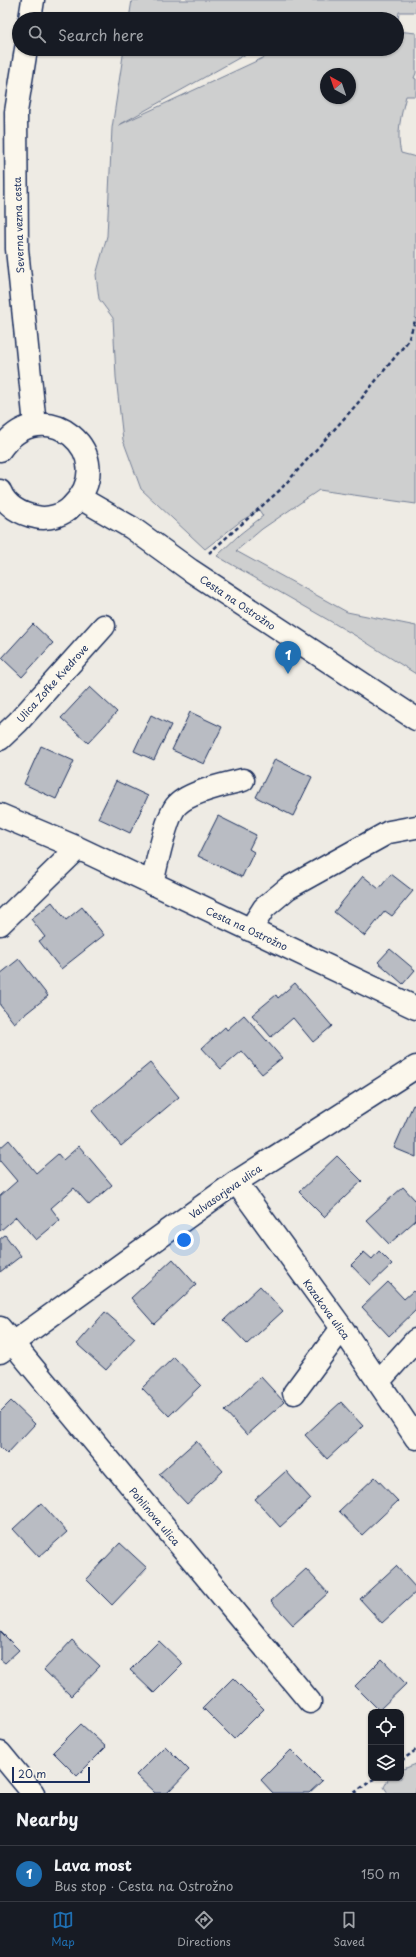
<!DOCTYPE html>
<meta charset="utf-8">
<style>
:root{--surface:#171b24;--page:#242831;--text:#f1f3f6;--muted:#9ea1a6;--line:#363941;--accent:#1f6fb2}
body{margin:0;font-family:"Playpen Sans",sans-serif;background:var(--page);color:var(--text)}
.controls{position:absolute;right:12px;bottom:12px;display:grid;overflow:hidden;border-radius:8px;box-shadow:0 1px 3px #0004}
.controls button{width:36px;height:36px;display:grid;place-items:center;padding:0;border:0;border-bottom:1px solid var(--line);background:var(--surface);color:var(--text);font:20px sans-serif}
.compass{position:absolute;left:320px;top:68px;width:36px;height:36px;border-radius:50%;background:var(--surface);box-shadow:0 1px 3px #0004;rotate:320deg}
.scale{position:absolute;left:12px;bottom:10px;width:78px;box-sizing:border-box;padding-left:4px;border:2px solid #1b2f5e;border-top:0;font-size:11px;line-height:14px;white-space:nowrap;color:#1b2f5e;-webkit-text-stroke:3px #fbf7ec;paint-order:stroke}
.you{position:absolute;left:184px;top:1240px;width:14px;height:14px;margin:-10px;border:3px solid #fff;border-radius:50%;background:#1a73e8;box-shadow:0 0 0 6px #1a73e833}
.badge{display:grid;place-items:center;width:26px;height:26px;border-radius:50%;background:var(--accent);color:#fff;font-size:13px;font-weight:700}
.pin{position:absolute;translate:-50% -33px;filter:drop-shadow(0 1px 2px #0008)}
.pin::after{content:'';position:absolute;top:21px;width:14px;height:12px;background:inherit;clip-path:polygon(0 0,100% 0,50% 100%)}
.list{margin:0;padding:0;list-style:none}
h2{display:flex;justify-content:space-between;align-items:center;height:52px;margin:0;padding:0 16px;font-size:17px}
h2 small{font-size:13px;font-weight:400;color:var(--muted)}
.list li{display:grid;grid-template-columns:26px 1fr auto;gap:12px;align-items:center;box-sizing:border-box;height:56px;padding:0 16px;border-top:1px solid var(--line)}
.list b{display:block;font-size:15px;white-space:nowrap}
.list p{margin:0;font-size:13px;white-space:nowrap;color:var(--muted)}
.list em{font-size:13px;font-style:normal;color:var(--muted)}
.icon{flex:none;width:22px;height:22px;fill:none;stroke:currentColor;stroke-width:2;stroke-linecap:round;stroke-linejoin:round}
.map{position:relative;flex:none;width:416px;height:1793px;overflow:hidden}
.search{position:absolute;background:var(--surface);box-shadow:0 1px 3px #0004;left:12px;right:12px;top:12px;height:44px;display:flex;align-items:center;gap:10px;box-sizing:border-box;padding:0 14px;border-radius:22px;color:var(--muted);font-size:15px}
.sheet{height:108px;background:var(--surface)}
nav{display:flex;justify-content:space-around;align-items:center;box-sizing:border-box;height:56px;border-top:1px solid var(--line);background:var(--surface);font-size:11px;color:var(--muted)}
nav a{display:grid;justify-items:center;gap:2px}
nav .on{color:var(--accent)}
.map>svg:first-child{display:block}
.green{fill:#cecfcf;stroke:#747f96;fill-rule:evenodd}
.building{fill:#b9bcc3;stroke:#1b2f5e}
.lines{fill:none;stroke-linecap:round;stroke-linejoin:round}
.minor-casing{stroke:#1b2f5e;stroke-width:25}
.path{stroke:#1b2f5e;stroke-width:2.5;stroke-dasharray:4 3;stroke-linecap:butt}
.minor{stroke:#fbf7ec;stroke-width:22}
.labels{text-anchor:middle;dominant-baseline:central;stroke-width:4;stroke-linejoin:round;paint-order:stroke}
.street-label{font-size:10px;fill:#1b2f5e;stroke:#fbf7ec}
</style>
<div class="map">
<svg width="416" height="1793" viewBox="0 0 416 1793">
<rect width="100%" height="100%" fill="#eeebe4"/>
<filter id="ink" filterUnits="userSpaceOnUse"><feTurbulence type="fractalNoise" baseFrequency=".025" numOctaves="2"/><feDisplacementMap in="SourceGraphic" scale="8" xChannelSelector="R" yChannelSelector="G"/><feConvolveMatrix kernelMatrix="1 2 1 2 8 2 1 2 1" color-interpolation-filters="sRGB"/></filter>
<g filter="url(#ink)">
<path class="green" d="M 132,0 L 416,0 L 416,12 L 399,12 L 397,31 L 416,33 L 416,73 L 414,78 L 416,79 L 416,96 L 406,96 C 401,115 396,134 401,153 L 416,157 L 416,504 L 319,490 L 262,529 L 236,551 L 347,612 L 416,626 L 416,674 L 356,636 L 217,556 L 240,534 L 263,516 L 259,510 L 241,521 L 205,549 L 141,489 L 123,440 L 116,377 L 113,318 L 99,299 L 96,275 L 107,236 L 112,128 L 124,49 L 255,49 L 119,125 L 278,51 L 279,49 L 397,49 L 397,19 L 129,19 ZM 326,74 L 350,74 L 350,98 L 326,98 Z
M 416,1764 L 416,1793 L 388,1793 L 384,1787 L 389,1778 L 401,1778 L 401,1770 Z"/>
<path class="building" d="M 33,624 L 53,643 L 22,677 L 2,658 Z
M 90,687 L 117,712 L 88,743 L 61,718 Z
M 190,712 L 222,727 L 204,764 L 172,750 Z
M 151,715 L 171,725 L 154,760 L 134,751 Z
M 41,746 L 74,761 L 56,799 L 24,784 Z
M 275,759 L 312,777 L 293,816 L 256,797 Z
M 116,781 L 148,796 L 130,833 L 98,818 Z
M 218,816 L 256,835 L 249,849 L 254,852 L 242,877 L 198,856 Z
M 391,874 L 413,891 L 392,916 L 385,911 L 365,936 L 334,912 L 363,876 L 379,889 Z
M 52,902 L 66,920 L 82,907 L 104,935 L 61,969 L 39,941 L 45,937 L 31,919 Z
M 390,949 L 415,970 L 403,984 L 378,962 Z
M 19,959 L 48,996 L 14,1023 L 0,1005 L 0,974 Z
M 295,983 L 332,1026 L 313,1042 L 293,1018 L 271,1037 L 252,1015 L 276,995 L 278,998 Z
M 244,1015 L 282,1058 L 262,1074 L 242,1051 L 221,1069 L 202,1048 L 225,1027 L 227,1030 Z
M 150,1063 L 179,1097 L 121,1146 L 92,1111 Z
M 413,1105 L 416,1106 L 416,1157 L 394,1148 Z
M 9,1140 L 36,1173 L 58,1154 L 63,1160 L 79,1146 L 112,1185 L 89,1205 L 74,1188 L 51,1208 L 60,1220 L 36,1240 L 16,1217 L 0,1231 L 0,1196 L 17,1181 L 0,1161 L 0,1148 Z
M 337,1156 L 362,1181 L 324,1217 L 299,1192 Z
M 403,1187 L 416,1201 L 416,1220 L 389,1244 L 366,1220 Z
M 5,1235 L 21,1256 L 0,1272 L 0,1239 Z
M 379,1251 L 392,1264 L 370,1285 L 351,1265 L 364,1252 L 372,1259 Z
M 173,1259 L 196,1285 L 154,1324 L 131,1298 Z
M 388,1282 L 404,1299 L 413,1291 L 416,1294 L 416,1310 L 389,1336 L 362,1307 Z
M 260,1286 L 283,1311 L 247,1344 L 224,1320 Z
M 105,1312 L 135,1338 L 106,1370 L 77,1344 Z
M 174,1357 L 201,1385 L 169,1416 L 142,1388 Z
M 261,1377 L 284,1402 L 247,1435 L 225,1411 Z
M 11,1401 L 35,1424 L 7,1454 L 0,1447 L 0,1412 Z
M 341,1402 L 363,1426 L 327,1459 L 305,1435 Z
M 196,1441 L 223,1471 L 187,1504 L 159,1474 Z
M 286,1471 L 311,1499 L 280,1527 L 255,1499 Z
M 375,1477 L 398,1501 L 362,1535 L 339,1511 Z
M 41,1503 L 67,1532 L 39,1557 L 13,1529 Z
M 120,1543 L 147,1568 L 112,1605 L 86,1579 Z
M 396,1566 L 416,1588 L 416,1592 L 382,1623 L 360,1599 Z
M 306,1569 L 328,1593 L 293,1625 L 271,1601 Z
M 0,1631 L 19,1650 L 5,1663 L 0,1659 Z
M 72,1640 L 100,1666 L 71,1696 L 44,1670 Z
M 159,1641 L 183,1664 L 154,1693 L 130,1670 Z
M 382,1659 L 406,1684 L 379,1710 L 355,1686 Z
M 233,1678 L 264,1709 L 234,1739 L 203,1708 Z
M 81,1724 L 106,1747 L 77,1776 L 53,1752 Z
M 165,1746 L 189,1770 L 167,1793 L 155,1793 L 136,1775 Z
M 291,1750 L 322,1781 L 309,1793 L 273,1793 L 261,1780 Z"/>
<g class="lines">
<defs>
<path id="minor" d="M 30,19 L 33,0
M 26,49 L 16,112 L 17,249 L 35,425
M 0,450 C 44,387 123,456 72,506 C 64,515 48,520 36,517 C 21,514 6,506 0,491
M 80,498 L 132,528 L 190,570 L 416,719
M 0,739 L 18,722 L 104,626
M 0,815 L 78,848 L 416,1008
M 152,884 C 156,867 166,816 177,805 C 189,792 226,784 243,780
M 0,924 L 78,848
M 250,930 L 264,908 L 288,888 L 389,832 L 416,827
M 236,1182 L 342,1328 L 416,1438
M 0,1328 L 310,1702
M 0,1352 L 236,1182 L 416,1067
M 378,1382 L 416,1340
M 294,1393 L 342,1328
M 0,1753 L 33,1793"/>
</defs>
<use href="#minor" class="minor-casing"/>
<path class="path" d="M 209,553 L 280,490 L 357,404 L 408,341 L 416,318
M 401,1761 L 416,1750
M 354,1793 L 375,1778"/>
<use href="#minor" class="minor"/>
</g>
</g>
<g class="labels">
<g class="street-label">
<text transform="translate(18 225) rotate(-92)">Severna vezna cesta</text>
<text transform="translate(238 602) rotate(34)">Cesta na Ostrožno</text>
<text transform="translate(52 683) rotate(-48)">Ulica Zofke Kvedrove</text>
<text transform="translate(247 928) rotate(25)">Cesta na Ostrožno</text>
<text transform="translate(225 1191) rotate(-35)">Valvasorjeva ulica</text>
<text transform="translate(327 1309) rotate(54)">Kozakova ulica</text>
<text transform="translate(155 1516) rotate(50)">Pohlinova ulica</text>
</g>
</g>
</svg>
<div class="controls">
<button><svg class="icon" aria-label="locate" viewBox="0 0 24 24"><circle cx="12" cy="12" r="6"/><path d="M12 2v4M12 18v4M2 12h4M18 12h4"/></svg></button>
<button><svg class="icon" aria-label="layers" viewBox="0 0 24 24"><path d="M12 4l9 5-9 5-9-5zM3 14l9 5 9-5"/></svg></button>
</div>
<svg class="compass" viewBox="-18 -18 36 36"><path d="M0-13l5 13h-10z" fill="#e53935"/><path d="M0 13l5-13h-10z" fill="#9ea1a6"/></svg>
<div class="scale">20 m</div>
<div class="you"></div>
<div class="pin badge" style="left:288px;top:674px">1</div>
<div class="search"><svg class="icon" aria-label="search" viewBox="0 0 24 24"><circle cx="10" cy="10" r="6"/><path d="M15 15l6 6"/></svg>Search here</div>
</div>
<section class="sheet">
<h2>Nearby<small></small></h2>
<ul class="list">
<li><span class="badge">1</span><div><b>Lava most</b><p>Bus stop · Cesta na Ostrožno</p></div><em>150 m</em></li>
</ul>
</section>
<nav>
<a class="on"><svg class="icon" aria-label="map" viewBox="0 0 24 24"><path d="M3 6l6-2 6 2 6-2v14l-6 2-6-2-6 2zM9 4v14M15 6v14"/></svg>Map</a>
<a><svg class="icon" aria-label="directions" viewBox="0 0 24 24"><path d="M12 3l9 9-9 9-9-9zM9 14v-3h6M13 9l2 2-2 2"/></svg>Directions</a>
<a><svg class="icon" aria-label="saved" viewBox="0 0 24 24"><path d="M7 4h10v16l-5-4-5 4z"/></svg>Saved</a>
</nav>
